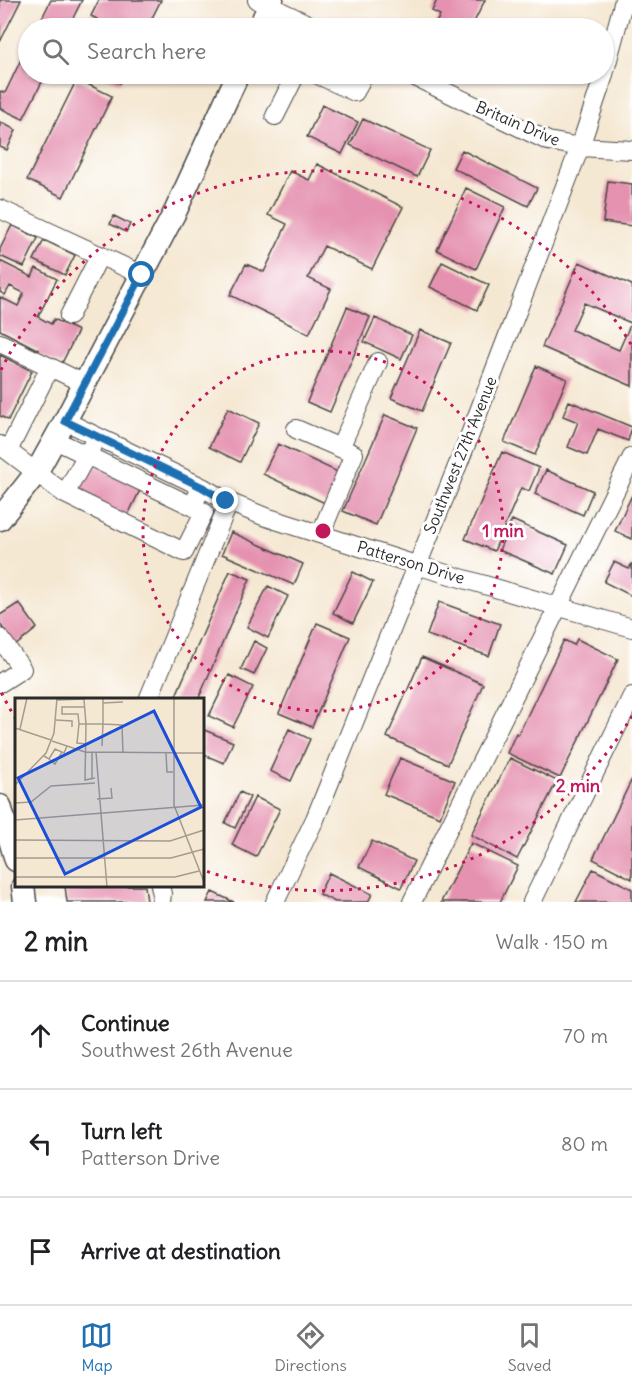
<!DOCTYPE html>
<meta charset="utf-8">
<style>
:root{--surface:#fff;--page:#f6f6f6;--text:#202124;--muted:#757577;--line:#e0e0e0;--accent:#1f6fb2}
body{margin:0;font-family:Delius,sans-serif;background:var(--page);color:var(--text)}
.stop{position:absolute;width:18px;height:18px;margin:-14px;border:4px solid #1f6fb2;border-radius:50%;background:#fff}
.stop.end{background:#1f6fb2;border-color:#fff;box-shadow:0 2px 6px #0008}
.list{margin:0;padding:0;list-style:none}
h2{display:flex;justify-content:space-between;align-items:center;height:78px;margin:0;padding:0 24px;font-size:26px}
h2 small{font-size:20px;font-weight:400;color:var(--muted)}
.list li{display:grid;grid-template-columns:39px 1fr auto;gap:18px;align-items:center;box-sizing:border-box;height:108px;padding:0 24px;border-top:2px solid var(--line)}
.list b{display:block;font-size:22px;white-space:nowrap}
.list p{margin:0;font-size:20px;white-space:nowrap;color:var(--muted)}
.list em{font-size:20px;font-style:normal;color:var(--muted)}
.icon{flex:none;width:33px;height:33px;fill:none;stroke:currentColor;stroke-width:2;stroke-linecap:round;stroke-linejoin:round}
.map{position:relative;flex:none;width:632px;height:902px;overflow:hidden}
.search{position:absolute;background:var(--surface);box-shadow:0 2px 4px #0004;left:18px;right:18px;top:18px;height:66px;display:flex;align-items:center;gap:15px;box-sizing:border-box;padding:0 21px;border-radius:33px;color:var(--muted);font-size:22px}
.sheet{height:402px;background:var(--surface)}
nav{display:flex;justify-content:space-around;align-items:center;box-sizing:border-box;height:84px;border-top:2px solid var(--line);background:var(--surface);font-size:16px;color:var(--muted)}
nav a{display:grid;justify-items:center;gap:3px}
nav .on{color:var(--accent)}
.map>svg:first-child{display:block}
.building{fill:#e592b0;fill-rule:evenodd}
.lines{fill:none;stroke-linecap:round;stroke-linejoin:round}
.minor-casing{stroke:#494744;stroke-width:20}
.major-casing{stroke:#494744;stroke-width:25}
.minor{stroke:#fff;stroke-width:18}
.major{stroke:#fff;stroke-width:22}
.route{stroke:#1f6fb2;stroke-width:8}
.ring{fill:none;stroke:#c2185b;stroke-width:3;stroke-dasharray:3 6}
.labels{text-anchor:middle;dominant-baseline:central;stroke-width:6;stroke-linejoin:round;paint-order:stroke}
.street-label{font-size:16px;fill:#2b2b2b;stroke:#fff}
.inset-road{fill:none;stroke:#a49c90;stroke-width:1.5}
.view{fill:#1d4ed8;fill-opacity:0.15;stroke:#1d4ed8;stroke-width:3}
.inset-edge{fill:none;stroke:#2b2b2b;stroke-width:3}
.centre{fill:#c2185b;stroke:#fff;stroke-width:3}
.ring-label{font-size:18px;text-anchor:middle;font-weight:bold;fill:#c2185b;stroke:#fff;stroke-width:6;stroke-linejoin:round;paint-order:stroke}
</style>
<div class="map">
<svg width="632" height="902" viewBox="0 0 632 902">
<rect width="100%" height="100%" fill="#fff"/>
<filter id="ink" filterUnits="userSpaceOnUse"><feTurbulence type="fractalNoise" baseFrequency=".0167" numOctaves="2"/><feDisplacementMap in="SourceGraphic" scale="12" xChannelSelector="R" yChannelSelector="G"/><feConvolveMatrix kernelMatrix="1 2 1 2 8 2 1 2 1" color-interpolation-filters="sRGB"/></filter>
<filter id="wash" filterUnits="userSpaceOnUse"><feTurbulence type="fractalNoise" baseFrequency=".008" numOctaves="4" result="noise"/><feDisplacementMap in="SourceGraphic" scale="24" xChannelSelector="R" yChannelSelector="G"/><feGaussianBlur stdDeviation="1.35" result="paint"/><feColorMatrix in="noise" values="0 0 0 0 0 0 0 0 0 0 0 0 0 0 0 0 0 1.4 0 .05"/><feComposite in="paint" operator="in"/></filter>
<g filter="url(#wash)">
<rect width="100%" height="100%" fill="#f5e8d3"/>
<g id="blocks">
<path class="building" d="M 0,0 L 21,0 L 0,42 Z
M 51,0 L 82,0 L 68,28 L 37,28 Z
M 99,0 L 161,0 L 147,28 L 92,28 L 97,19 L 91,16 Z
M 437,0 L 485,0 L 471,28 L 443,28 L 435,25 L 440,15 L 432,11 Z
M 28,45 L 28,74 L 46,74 L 23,119 L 0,108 L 0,91 L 5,93 Z
M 100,74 L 125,74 L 120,83 Z
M 77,79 L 112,96 L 63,197 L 27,180 Z
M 322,105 L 358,122 L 342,154 L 307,137 Z
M 363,119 L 430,150 L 417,177 L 350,145 Z
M 0,122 L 16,130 L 7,150 L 0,147 Z
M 462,150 L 537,188 L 528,206 L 453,168 Z
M 317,164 L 403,207 L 372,269 L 324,246 L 308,278 L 331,289 L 309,334 L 230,295 L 246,264 L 264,272 L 287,224 L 268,215 L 290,171 L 309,180 Z
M 608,181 L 632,184 L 632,226 L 603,222 Z
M 466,188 L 505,207 L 476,269 L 437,250 Z
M 114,216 L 130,224 L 126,232 L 110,224 Z
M 12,225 L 38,238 L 24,267 L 0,256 L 0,249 Z
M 44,240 L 75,255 L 65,275 L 34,260 Z
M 0,261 L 32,277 L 36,268 L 57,279 L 38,317 L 51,324 L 54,319 L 78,331 L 61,365 L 37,354 L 39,350 L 0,330 L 0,297 L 18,306 L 24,293 L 10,286 L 5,295 L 0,292 Z
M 442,262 L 489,285 L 477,310 L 430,287 Z
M 579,262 L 632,285 L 632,386 L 542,347 ZM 584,303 L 631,323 L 619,350 L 572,330 Z
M 347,307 L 370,317 L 330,412 L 307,402 Z
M 375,318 L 412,335 L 401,359 L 364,342 Z
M 420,330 L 451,343 L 422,411 L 391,398 Z
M 0,355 L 32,371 L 8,420 L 0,416 Z
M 536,366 L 567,379 L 535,455 L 504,442 Z
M 569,401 L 632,427 L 628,441 L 598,429 L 587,455 L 568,447 L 578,422 L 563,416 Z
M 228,408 L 259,423 L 240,462 L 209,447 Z
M 385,415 L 417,428 L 376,525 L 343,511 Z
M 278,444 L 342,474 L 327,504 L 263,474 Z
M 502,452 L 539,468 L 529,491 L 521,488 L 494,551 L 465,539 Z
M 90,463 L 141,488 L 127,517 L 76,492 Z
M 546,470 L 593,491 L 583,515 L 535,494 Z
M 632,495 L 632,539 L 615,531 Z
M 512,520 L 568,545 L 555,574 L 499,550 Z
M 231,532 L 303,564 L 294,585 L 222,554 Z
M 614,562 L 629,569 L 632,563 L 632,596 L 604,582 Z
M 230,571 L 250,579 L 198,700 L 174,700 Z
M 353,572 L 373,582 L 353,623 L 333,613 Z
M 268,586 L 288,596 L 268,638 L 247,627 Z
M 439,602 L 500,624 L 489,656 L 427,635 Z
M 19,603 L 37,628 L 15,646 L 0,624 L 0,615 Z
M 317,623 L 350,637 L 312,727 L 279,713 Z
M 577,639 L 618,659 L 560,778 L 507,753 L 516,733 L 518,735 L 564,640 L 574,645 Z
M 254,641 L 267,648 L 254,675 L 241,669 Z
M 422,657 L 483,684 L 448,764 L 387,737 Z
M 229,675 L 253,687 L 233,727 L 209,716 Z
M 202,729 L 233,742 L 224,763 L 202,754 Z
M 289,729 L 310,739 L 291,781 L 270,771 Z
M 400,758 L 455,781 L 440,817 L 384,794 Z
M 510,758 L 557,781 L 517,859 L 471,835 Z
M 632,779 L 632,879 L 593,859 Z
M 240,792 L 250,797 L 235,828 L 225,823 Z
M 255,797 L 280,809 L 256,857 L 232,845 Z
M 372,841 L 414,861 L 401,888 L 359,867 Z
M 471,843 L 518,866 L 500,902 L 441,902 Z
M 593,869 L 632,889 L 632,902 L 576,902 Z
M 329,873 L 372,894 L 368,902 L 335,902 L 319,894 Z
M 65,886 L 145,886 L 147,902 L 67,902 Z
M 212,892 L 234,902 L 207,902 Z"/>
</g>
</g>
<g filter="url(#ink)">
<use href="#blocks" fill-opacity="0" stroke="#494744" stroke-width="1.5"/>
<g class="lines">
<defs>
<path id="minor" d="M 257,0 L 316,28
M 316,74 L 355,92 L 364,74
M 409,74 L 548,141 L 580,147 L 632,150
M 275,116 L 296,74
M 0,209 L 142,275
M 69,316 L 100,255
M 0,343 L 50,367
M 65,421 L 202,487 L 226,501 L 263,516 L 416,565 L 632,628
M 296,429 L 354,454 L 321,533
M 55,440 L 192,506
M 0,445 L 65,494 L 184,552 L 204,512 L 192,506 L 202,487
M 340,448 L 378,362
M 8,451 L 50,367 L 85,384
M 65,494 L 92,446
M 0,638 L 22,669 L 0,683
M 148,700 L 229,502
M 160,886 L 162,894 L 161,902
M 275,902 L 315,819 L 469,437 L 580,147 L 603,78 L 624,0
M 412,902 L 632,457
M 532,902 L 632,696"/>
<path id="major" d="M 259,28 L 272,0
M 0,519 L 36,473 L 65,421 L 176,210 L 238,74
M 0,806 L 16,860
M 23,886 L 25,902"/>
</defs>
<use href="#minor" class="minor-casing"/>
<use href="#major" class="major-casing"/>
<use href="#minor" class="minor"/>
<use href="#major" class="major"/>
</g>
</g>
<g class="lines" filter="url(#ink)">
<path class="route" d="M 142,275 L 65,421 L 202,487 L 226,501"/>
</g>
<g class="ring">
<circle cx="323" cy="531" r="180"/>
<path d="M632 716A360 360 0 0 1 203 870M16 719A360 360 0 0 1 1 692M1 370A360 360 0 0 1 632 346"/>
</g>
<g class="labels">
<g class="street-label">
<text transform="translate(518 123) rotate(23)">Britain Drive</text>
<text transform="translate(460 455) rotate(-68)">Southwest 27th Avenue</text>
<text transform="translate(411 562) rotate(17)">Patterson Drive</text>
</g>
</g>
<g transform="translate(15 698)">
<rect width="189" height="189" fill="#f5e8d3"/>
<path class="inset-road" d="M 88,0 L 88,26 L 107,27 L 108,55M 159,0 L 159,107 L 189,184M 42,2 L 70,1M 69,2 L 71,26 L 64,26 L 63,16 L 47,16 L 47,9 L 69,9M 88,5 L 108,4M 41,22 L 57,23 L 57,29M 64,26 L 62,45 L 72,46M 0,30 L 36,42M 5,31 L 12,0M 37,43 L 70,54 L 189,55M 77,54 L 77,80M 81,54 L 92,189M 151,55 L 152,74 L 158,74M 29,58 L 34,61 L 40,51 L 49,55 L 52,48M 34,61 L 40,66 L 47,54M 80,80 L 70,82 L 71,26 L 88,26 L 87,48M 0,87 L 31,55 L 39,35 L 42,0M 82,101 L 97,100 L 96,90M 0,105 L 16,104 L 36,88 L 80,85M 0,122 L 189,107M 0,142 L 155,143 L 189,132M 0,160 L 156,160 L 189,151M 0,179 L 160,179 L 184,173"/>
<path class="view" d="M 139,13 L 186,109 L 50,176 L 3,80 Z"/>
<rect width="189" height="189" class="inset-edge"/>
</g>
<circle cx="323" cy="531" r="9" class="centre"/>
<g class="ring-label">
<text x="503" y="537">1 min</text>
<text x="578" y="792">2 min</text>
</g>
</svg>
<div class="stop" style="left:142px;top:275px"></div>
<div class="stop end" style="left:226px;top:501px"></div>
<div class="search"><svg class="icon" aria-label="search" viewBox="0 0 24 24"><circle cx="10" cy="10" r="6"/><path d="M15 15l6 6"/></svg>Search here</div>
</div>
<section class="sheet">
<h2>2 min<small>Walk · 150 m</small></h2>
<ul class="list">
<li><svg class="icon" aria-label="ahead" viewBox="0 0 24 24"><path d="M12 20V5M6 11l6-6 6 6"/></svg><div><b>Continue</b><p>Southwest 26th Avenue</p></div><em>70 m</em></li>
<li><svg class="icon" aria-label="left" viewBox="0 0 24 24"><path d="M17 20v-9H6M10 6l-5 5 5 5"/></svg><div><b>Turn left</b><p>Patterson Drive</p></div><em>80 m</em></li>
<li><svg class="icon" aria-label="arrive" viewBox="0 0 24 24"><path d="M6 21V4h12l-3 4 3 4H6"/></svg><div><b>Arrive at destination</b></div></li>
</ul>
</section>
<nav>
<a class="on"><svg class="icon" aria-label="map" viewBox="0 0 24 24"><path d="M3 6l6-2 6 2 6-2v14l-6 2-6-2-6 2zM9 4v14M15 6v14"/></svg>Map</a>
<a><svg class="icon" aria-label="directions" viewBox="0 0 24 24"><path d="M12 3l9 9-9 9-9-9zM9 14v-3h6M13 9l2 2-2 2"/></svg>Directions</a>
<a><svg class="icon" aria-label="saved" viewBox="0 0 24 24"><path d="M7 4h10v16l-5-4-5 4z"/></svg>Saved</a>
</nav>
